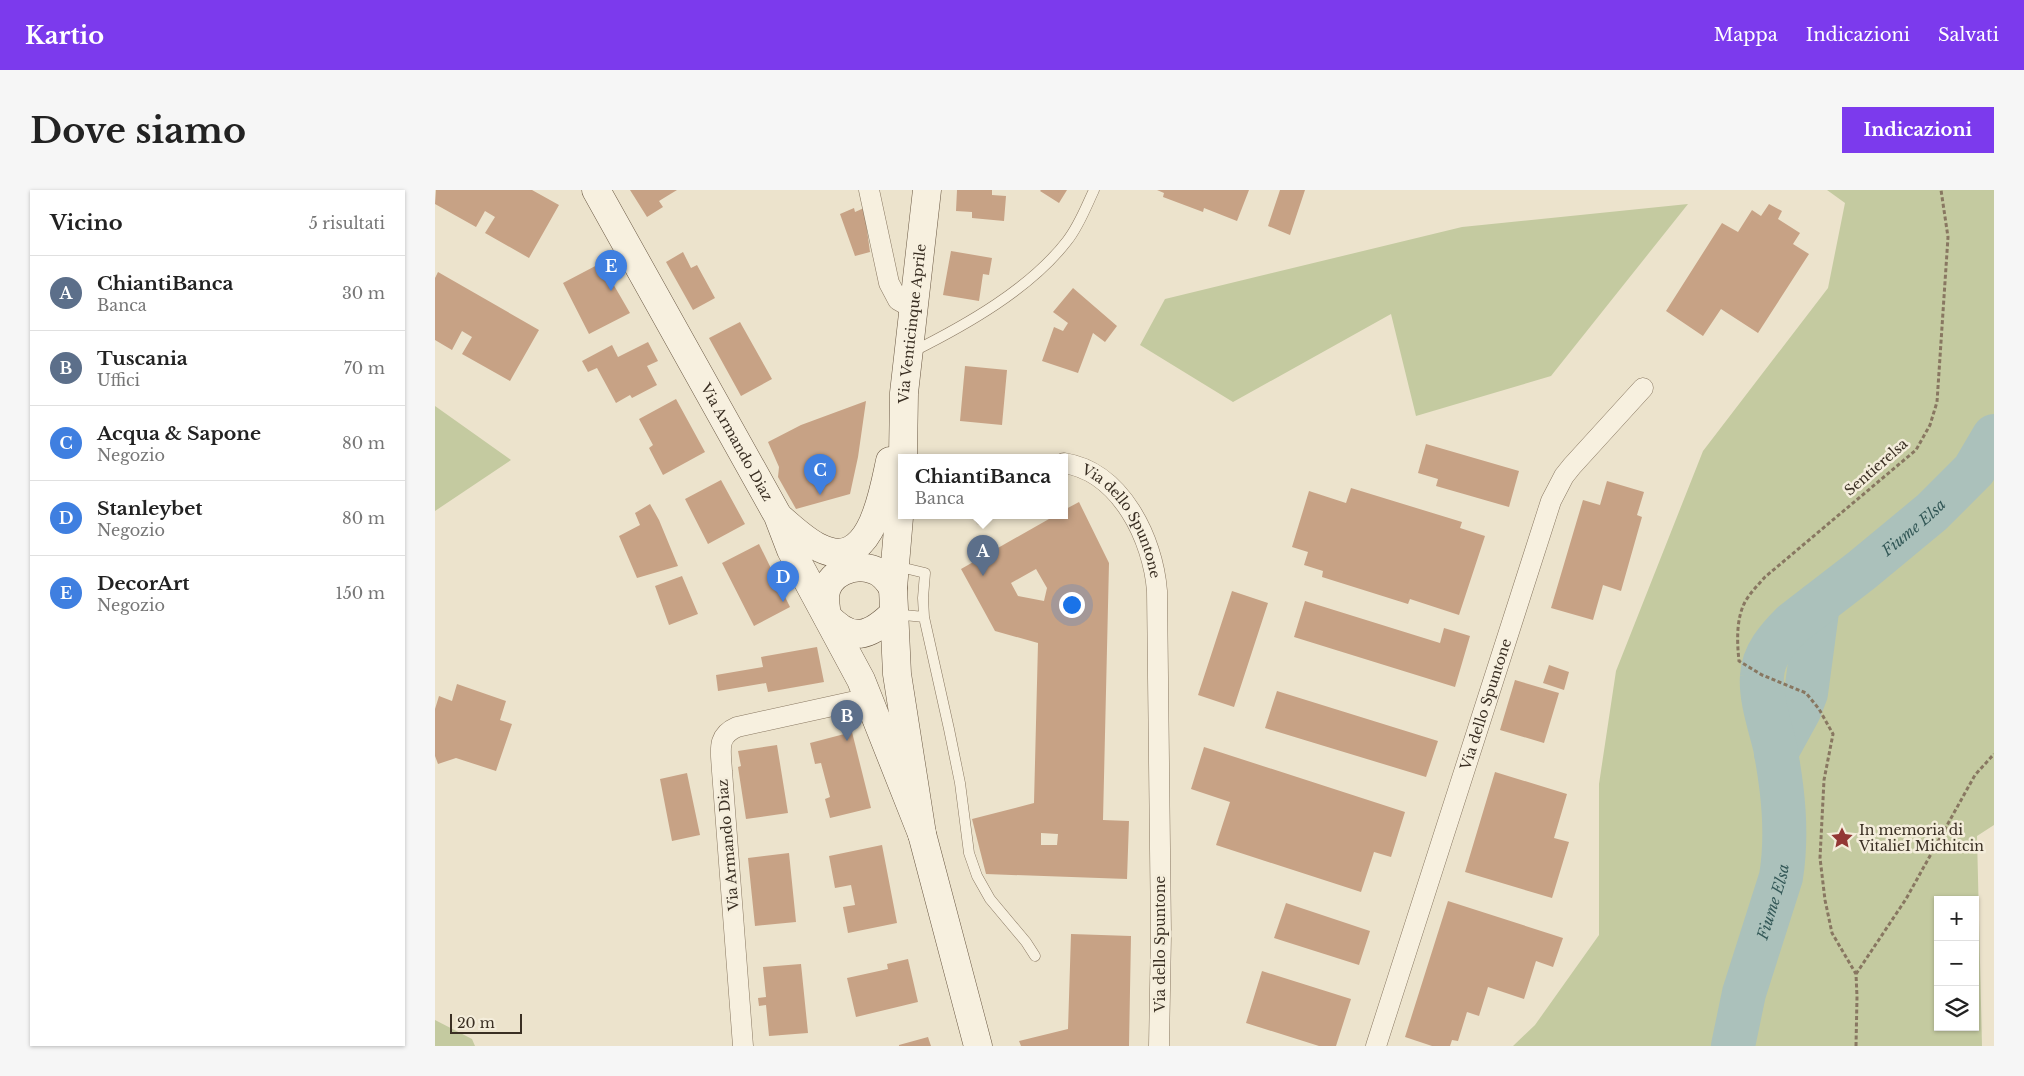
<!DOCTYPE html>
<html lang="it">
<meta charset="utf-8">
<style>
body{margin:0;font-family:"Libre Baskerville",serif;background:#f6f6f6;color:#222}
.controls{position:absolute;right:15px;bottom:15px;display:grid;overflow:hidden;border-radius:0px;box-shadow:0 1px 4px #0004}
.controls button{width:45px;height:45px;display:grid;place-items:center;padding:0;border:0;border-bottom:1px solid #e0e0e0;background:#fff;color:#222;font:25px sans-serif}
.scale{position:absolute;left:15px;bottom:12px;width:72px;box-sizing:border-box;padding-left:5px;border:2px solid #3a2f23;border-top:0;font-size:14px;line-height:18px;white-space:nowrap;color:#3a2f23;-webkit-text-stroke:4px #f4eddb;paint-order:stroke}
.you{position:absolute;left:636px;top:414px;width:18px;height:18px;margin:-12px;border:4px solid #fff;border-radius:50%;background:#1a73e8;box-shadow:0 0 0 8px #1a73e833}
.badge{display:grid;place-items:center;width:32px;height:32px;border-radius:50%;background:#7c3aed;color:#fff;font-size:16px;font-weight:700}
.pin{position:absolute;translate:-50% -41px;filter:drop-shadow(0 1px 2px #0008)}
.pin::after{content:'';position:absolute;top:26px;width:18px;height:15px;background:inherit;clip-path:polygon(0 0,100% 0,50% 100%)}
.popup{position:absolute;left:463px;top:264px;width:170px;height:65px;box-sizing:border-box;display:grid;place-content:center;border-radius:0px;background:#fff;filter:drop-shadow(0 1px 4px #0005);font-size:16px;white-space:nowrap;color:#767676}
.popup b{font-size:19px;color:#222}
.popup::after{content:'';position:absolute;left:50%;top:100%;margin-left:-10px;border:10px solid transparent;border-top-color:#fff}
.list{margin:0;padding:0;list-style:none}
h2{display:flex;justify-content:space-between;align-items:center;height:65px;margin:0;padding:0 20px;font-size:21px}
h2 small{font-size:16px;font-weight:400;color:#767676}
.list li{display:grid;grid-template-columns:32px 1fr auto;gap:15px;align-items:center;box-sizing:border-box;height:75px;padding:0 20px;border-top:1px solid #e0e0e0}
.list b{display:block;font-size:19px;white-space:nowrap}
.list p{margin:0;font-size:16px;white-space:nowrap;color:#767676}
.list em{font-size:16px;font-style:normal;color:#767676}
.icon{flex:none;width:28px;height:28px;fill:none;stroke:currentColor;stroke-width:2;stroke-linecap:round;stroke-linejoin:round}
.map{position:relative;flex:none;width:1559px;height:856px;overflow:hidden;border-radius:0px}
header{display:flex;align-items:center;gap:30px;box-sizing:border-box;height:70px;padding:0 25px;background:#7c3aed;color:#fff}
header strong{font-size:24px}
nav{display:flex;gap:28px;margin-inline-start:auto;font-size:18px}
.intro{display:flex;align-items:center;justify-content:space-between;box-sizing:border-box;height:120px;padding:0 30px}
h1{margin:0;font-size:35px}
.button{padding:12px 22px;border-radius:0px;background:#7c3aed;color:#fff;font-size:18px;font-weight:700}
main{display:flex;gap:30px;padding:0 30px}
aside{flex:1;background:#fff;border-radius:0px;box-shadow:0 1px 4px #0004}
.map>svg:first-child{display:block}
.green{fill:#c4caa0;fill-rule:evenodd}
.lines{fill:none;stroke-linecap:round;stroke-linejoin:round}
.river{stroke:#abc1bb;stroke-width:44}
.building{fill:#c7a285;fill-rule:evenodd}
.service-casing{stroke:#887761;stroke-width:11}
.minor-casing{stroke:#887761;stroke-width:21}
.secondary-casing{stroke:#6a5843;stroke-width:29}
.path{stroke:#887761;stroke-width:3;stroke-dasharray:4 2.5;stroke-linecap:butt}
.service{stroke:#f7f0df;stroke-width:10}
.minor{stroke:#f7f0df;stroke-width:20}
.secondary{stroke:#f7f0df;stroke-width:28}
.labels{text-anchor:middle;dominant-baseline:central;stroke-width:5;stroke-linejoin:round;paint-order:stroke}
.street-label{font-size:14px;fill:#3a2f23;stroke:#f4eddb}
.poi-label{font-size:14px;fill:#3a2f23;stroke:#f4eddb;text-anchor:start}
.water-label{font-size:15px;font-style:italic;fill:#335857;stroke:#f4eddb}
</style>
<header>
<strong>Kartio</strong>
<nav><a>Mappa</a><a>Indicazioni</a><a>Salvati</a></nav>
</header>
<div class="intro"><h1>Dove siamo</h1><a class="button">Indicazioni</a></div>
<main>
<aside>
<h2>Vicino<small>5 risultati</small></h2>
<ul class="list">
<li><span class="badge" style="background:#5c6f8a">A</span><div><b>ChiantiBanca</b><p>Banca</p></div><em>30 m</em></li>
<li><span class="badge" style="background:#5c6f8a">B</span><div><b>Tuscania</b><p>Uffici</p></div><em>70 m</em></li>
<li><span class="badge" style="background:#3f7fe0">C</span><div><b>Acqua &amp; Sapone</b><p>Negozio</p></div><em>80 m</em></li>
<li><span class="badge" style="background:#3f7fe0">D</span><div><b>Stanleybet</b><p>Negozio</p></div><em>80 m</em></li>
<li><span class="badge" style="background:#3f7fe0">E</span><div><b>DecorArt</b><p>Negozio</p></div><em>150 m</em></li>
</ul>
</aside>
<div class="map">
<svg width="1559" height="856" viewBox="0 0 1559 856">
<rect width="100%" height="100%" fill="#ece3cc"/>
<path class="green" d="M1392,0h167v635l-17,11 5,210h-469l22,-21 64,-90v-151l17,-113 87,-220 125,-163 17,-85zM1503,710h37v127h-37z
M1253,14l-137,172 -135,40 -25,-102 -158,88 -93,-57 25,-46 297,-72z
M0,216l76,54 -76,51z
M0,830l37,19 3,7h-40z"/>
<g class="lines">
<g class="river">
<path d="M1341,563l23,-42 7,-18 12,-89"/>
<path id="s1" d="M1298,856l11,-53 37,-116c7,-44 2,-87 -6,-130 -5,-21 -15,-50 -13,-71 1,-21 16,-38 30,-52l70,-54 70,-58 42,-42 20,-34"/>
</g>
</g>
<path class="building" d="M1,0h96l27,15 -30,53 -44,-25 10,-16 -10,-6 -9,16 -41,-23z
M195,0h47l-18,11 4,6 -16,10z
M522,0h35v5l14,1 -2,25 -32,-3v-6l-16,-1z
M606,0h26l-8,13 -19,-12z
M722,0h92l-12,31 -33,-13 -1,4 -40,-15 1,-4z
M845,0h25l-15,45 -22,-9z
M1334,14l13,7 -4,8 22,14 -7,11 16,10 -51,79 -37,-24 -18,27 -37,-25 56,-88 16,9 14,-22 9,6z
M419,18l1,4 9,-4 6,44 -15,4 -15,-42z
M516,61l41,7 -3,17 -6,-1 -4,27 -36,-6z
M248,62l8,16 6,-3 18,33 -22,12 -27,-48z
M166,73l29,50 -41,21 -26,-51z
M3,82l101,58 -29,51 -48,-27 10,-17 -10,-6 -10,19 -17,-10v-62z
M638,98l44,38 -12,16 -12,-9 -15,40 -36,-12 12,-34 9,4 5,-8 -15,-11z
M305,132l32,57 -31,17 -32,-58z
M213,152l10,19 -11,5 10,19 -25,13 -2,-3 -14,8 -19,-35 -9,4 -6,-11 30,-16 6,12z
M530,176l42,4 -5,55 -42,-4z
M241,209l29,53 -42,23 -14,-27 4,-3 -14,-26z
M431,211l-8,56 -8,37 -54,15 -18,-32 1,-10 -11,-25 33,-17z
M991,254l93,27 -10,36 -73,-21 2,-7 -20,-6z
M286,290l24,44 -37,20 -23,-45z
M1172,291l37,11 -7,23 5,2 -21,74 -18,-6 -10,35 -42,-12 32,-108 17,5z
M916,298l111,34 -2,6 25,8 -26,79 -49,-16 -2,5 -86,-27 1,-6 -19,-6 4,-13 -16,-5 17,-56 37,12z
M644,312l30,61 -6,257 26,1 -2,58 -141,-5 -14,-55 62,-16 4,-160 -43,-12 -34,-62 95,-54h8v-5zM601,379l11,19 -3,13 -26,-5 -7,-13zM606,643l17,1 -1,11h-16z
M215,314l9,16 19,46 -41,12 -18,-42 21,-11 -5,-12z
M324,354l31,63 -36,19 -32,-63z
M247,386l16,38 -29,11 -14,-39z
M797,401l36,12 -34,104 -36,-12z
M870,411l135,42 4,-15 26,8 -15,51 -161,-50z
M382,457l7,35 -56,10 -2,-9 -48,8 -2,-16 47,-8 -2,-10z
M1114,475l20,7 -5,18 -21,-7z
M1080,490l44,13 -15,50 -44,-13z
M22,494l49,17 -6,19 12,4 -16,47 -40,-13 -18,6 -3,-8v-47l4,-13 13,5z
M842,501l161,50 -12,36 -161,-49z
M417,542l19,76 -41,10 -5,-19 5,-2 -9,-34 -6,1 -5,-21z
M342,555l11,68 -42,6 -8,-52 3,-1 -3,-15z
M769,557l201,65 -14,45 -17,-5 -13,40 -145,-47 14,-43 -39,-13z
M1060,582l72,22 -13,44 15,4 -17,56 -87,-26z
M252,583l13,62 -28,6 -12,-62z
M447,655l15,78 -49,10 -5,-26 12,-2 -4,-20 -16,3 -6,-32z
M354,663l7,69 -41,4 -7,-68z
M1013,711l115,37 -10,29 -17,-6 -12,38 -36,-12 -9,29 -12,-4 -9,29 -6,-1 -2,6h-18l-27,-9z
M851,713l84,28 -11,34 -85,-27z
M636,744l60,2 -2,110h-108l-2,-5 49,-12z
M473,769l10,43 -62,15 -9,-39 41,-9 -1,-5z
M366,774l7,69 -39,3 -3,-31 -7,1 -1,-8 8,-1 -3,-30z
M827,781l89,28 -15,47h-17l-73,-23z
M493,847l3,9h-32v-1z"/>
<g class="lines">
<defs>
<path id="service" d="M477,162c54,-27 118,-63 155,-111 12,-15 19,-34 27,-51
M543,325l3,5 8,-5
M461,376l29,7 -2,25 1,19 25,112 11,54 9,70 8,23 13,23 36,43 9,14
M459,424l30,3"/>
<g id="minor">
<path d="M434,0l20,93 9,17 16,9"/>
<path id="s2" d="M629,273c57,9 89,76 93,128l4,343 -2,112"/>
<path d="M308,856l-21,-275c-1,-20 -6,-35 15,-44l132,-29"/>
<path id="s3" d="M941,856l175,-545 13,-25 8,-10 71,-78"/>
</g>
<g id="secondary">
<path id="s4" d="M161,0l182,326 13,34 70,130 61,154"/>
<path id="s5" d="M468,267l1,-64 23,-203"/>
<path d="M467,292l-9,106 4,86 25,160 56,212"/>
<path d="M345,328c13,11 25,23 40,30 51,25 63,-55 70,-87"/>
<path d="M458,398c-5,-8 -10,-15 -19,-18 -20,-8 -47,3 -49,26 0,7 1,13 2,20 25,27 42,21 66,-2"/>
</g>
</defs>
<use href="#service" class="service-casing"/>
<use href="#minor" class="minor-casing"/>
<use href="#secondary" class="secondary-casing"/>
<path class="path" d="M1421,784l50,-75 69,-124 19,-21
M1421,856l1,-49 -1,-23 -24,-41 -7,-33 -5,-42 4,-78 9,-46 -14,-25 -13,-16 -44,-18 -23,-14c-2,-19 -3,-42 6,-59 5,-9 13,-17 20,-25l151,-127 14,-25 7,-23 11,-165 -7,-47"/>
<use href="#service" class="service"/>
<use href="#minor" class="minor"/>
<use href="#secondary" class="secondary"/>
</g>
<defs>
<symbol id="sight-bare" viewBox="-9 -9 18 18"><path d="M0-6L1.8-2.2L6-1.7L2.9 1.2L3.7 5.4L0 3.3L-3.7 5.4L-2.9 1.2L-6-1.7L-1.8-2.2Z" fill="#933735" stroke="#f4eddb" stroke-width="2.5" paint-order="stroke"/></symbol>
</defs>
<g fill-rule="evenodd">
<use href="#sight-bare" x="1391" y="632" width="32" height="32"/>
</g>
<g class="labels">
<g class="street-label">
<text stroke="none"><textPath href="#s5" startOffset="134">Via Venticinque Aprile</textPath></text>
<text stroke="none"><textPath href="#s4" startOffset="289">Via Armando Diaz</textPath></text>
<text transform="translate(1441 277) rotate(-41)">Sentierelsa</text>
<text stroke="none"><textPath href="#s2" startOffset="88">Via dello Spuntone</textPath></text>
<text stroke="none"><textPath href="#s3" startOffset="359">Via dello Spuntone</textPath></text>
<text transform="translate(293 655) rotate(-95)">Via Armando Diaz</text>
<text transform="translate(725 754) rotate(-90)">Via dello Spuntone</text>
</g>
<g class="poi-label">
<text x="1424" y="640">In memoria di<tspan x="1424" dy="16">VitalieI Michitcin</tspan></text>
</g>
<g class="water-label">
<text stroke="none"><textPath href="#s1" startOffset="596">Fiume Elsa</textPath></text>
<text stroke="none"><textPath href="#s1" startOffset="150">Fiume Elsa</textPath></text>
</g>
</g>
</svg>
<div class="controls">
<button>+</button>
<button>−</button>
<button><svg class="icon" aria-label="layers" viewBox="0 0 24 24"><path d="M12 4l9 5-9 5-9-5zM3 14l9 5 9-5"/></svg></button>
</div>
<div class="scale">20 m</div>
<div class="you"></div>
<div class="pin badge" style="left:548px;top:386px;background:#5c6f8a">A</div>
<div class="popup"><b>ChiantiBanca</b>Banca</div>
<div class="pin badge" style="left:412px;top:551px;background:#5c6f8a">B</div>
<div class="pin badge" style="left:385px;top:305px;background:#3f7fe0">C</div>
<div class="pin badge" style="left:348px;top:412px;background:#3f7fe0">D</div>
<div class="pin badge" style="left:176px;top:101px;background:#3f7fe0">E</div>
</div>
</main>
